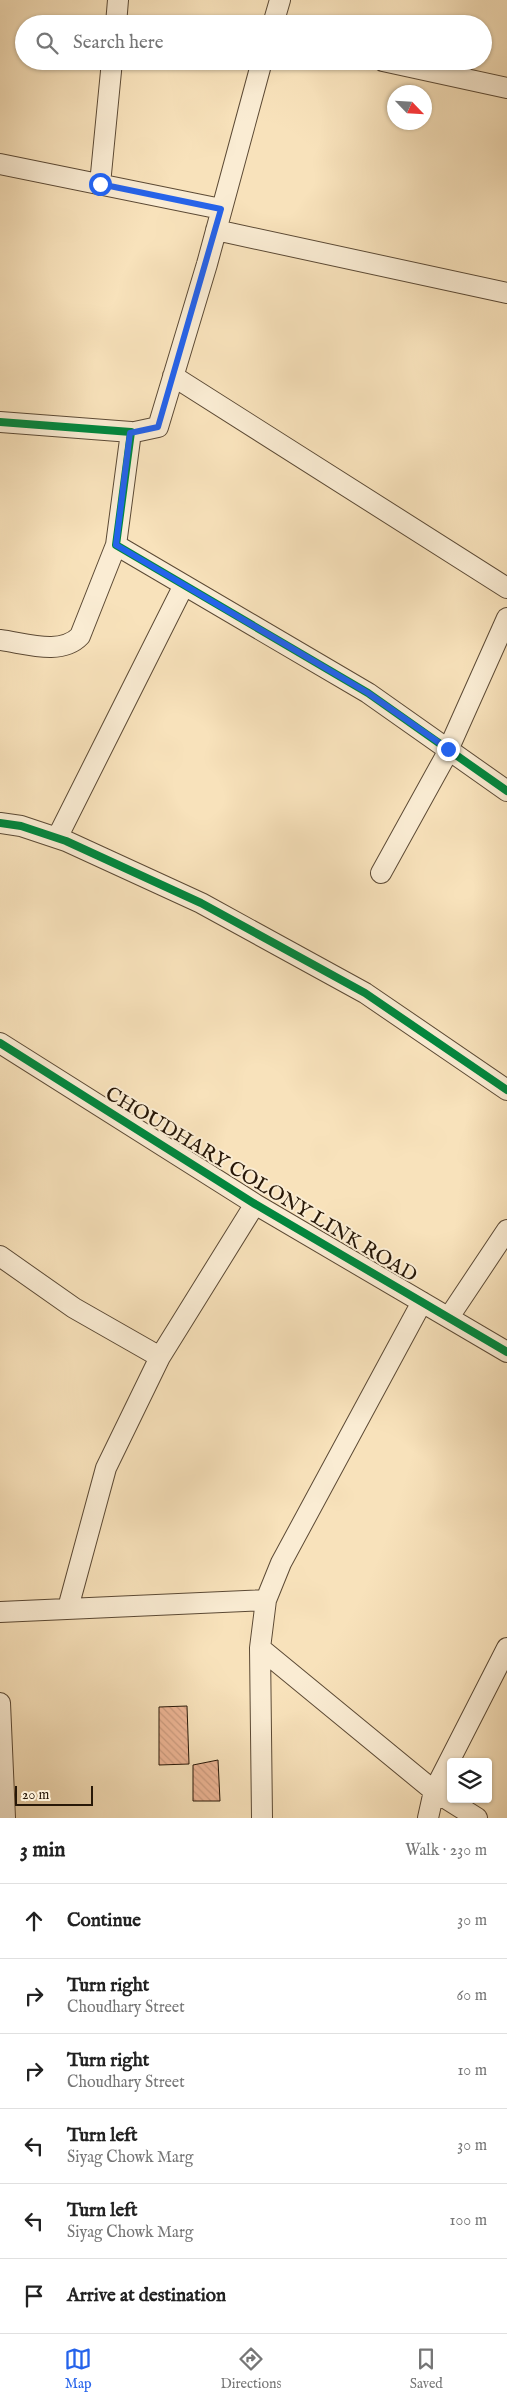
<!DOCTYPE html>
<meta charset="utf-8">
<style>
body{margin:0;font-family:"IM FELL English",serif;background:#f2f2f2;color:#222}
.controls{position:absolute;right:15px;bottom:15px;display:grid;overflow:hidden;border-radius:5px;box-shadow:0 1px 4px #0004}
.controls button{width:45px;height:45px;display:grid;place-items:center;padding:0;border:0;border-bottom:1px solid #e0e0e0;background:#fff;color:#222;font:25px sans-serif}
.compass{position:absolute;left:387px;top:85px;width:45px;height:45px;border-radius:50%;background:#fff;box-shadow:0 1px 4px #0004;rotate:115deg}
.scale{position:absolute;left:15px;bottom:12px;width:78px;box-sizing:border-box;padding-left:5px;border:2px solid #281808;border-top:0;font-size:14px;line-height:18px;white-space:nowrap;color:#281808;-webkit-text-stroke:4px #faecd3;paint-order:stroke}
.stop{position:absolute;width:15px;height:15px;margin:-11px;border:4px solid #2563eb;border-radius:50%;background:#fff}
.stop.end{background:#2563eb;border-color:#fff;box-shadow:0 1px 5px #0008}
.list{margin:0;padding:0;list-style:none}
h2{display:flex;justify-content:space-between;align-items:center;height:65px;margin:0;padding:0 20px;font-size:21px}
h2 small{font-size:16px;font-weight:400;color:#767676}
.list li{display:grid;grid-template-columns:32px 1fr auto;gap:15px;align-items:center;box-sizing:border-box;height:75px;padding:0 20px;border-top:1px solid #e0e0e0}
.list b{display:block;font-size:19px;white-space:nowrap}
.list p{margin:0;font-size:16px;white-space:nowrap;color:#767676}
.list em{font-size:16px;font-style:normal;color:#767676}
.icon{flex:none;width:28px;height:28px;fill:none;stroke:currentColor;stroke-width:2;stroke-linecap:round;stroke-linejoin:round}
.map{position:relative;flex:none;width:507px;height:1818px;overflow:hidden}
.search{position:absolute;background:#fff;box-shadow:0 1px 4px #0004;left:15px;right:15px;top:15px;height:55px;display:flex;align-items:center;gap:12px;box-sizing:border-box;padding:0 18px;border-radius:28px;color:#767676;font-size:19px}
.sheet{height:515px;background:#fff}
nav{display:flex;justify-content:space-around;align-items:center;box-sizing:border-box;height:70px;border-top:1px solid #e0e0e0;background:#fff;font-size:14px;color:#767676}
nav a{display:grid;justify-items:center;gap:2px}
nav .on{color:#2563eb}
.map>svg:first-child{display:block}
.building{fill:url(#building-back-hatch);stroke:#281808}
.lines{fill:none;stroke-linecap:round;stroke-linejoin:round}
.minor-casing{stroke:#5c4a35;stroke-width:22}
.minor{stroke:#faecd3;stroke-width:20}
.cycleway-casing{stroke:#faecd3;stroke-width:11}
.cycleway{stroke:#00873e;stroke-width:8}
.route{stroke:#2563eb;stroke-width:6}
.labels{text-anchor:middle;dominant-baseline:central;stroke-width:4;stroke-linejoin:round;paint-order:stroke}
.street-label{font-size:20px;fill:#281808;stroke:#faecd3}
</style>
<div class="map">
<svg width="507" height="1818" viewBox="0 0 507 1818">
<defs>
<pattern id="building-back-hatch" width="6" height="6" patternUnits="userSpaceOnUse" patternTransform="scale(1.25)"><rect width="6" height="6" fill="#eeb696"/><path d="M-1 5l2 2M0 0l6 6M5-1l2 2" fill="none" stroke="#cc9c80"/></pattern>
</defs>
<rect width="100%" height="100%" fill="#f8e2bb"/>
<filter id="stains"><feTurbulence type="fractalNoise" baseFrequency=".004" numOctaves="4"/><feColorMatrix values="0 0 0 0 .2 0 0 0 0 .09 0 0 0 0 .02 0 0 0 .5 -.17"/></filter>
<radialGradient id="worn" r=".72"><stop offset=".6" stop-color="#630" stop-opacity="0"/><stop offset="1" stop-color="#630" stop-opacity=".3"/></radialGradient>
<path class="building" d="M187,1706l2,58 -30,1v-58z
M218,1760l2,41h-27v-36z"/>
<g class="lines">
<defs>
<path id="minor" d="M116,24l2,-24
M273,24l7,-24
M383,61l124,27
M0,164l221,45
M100,184l12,-123
M216,230l291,63
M173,376l334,212
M0,422l131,10 -15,113 252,148 139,98
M130,433l28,-6 49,-163 55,-203
M0,640c25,3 61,16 80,-4l36,-91
M0,823l21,3 45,15 135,62 164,90 142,97
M57,838l127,-253
M381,873l63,-114 63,-141
M0,1043l255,161 252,148
M0,1256l74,52 86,49
M449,1317l58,-87
M68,1608l38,-140 54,-111 95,-153
M0,1612l266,-12
M260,1648l174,143 43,27
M0,1703l5,115
M262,1818l-2,-170 6,-48 15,-37 141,-261
M428,1818l6,-27 73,-143"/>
</defs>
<use href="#minor" class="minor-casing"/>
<use href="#minor" class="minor"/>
<defs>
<path id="cycleway" d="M0,422l131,10 -15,113 252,148 139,98
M0,823l21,3 45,15 135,62 164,90 142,97
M0,1043l255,161 252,148"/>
</defs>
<use href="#cycleway" class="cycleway-casing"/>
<use href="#cycleway" class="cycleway"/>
</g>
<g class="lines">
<path class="route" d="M100,184l121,25 -63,218 -28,6 -14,112 252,148 80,56"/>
</g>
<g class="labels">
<g class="street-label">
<text transform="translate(261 1185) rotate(31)">CHOUDHARY COLONY LINK ROAD</text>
</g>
</g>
<rect width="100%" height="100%" filter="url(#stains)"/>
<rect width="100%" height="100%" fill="url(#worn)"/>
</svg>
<div class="controls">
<button><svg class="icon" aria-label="layers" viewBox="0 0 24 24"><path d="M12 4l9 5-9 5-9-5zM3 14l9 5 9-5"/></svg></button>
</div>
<svg class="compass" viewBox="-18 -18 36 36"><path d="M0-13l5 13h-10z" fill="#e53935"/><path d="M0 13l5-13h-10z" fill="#767676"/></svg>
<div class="scale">20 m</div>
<div class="stop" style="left:100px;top:184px"></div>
<div class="stop end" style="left:448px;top:749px"></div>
<div class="search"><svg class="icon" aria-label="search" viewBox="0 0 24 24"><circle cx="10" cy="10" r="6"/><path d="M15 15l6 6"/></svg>Search here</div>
</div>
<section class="sheet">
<h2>3 min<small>Walk · 230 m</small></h2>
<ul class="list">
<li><svg class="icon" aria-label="ahead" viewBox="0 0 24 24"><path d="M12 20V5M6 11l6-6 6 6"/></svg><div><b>Continue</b></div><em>30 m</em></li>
<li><svg class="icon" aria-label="right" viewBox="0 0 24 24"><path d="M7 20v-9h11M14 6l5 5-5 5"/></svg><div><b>Turn right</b><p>Choudhary Street</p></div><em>60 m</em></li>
<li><svg class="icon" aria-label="right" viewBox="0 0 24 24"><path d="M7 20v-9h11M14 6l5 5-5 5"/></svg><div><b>Turn right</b><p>Choudhary Street</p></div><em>10 m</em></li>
<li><svg class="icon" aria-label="left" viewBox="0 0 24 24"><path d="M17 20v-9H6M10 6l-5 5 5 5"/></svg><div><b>Turn left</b><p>Siyag Chowk Marg</p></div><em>30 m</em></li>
<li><svg class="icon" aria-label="left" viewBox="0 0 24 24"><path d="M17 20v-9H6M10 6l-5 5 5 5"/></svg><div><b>Turn left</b><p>Siyag Chowk Marg</p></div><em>100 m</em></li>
<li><svg class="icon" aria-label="arrive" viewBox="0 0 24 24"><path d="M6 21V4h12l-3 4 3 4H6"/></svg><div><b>Arrive at destination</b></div></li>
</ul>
</section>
<nav>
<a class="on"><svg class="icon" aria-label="map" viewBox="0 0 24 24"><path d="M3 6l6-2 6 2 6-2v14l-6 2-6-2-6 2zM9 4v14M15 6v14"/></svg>Map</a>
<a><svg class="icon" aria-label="directions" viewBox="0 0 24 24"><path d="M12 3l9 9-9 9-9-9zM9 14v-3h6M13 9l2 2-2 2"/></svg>Directions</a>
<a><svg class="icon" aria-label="saved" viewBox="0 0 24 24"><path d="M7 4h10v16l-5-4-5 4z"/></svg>Saved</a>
</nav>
